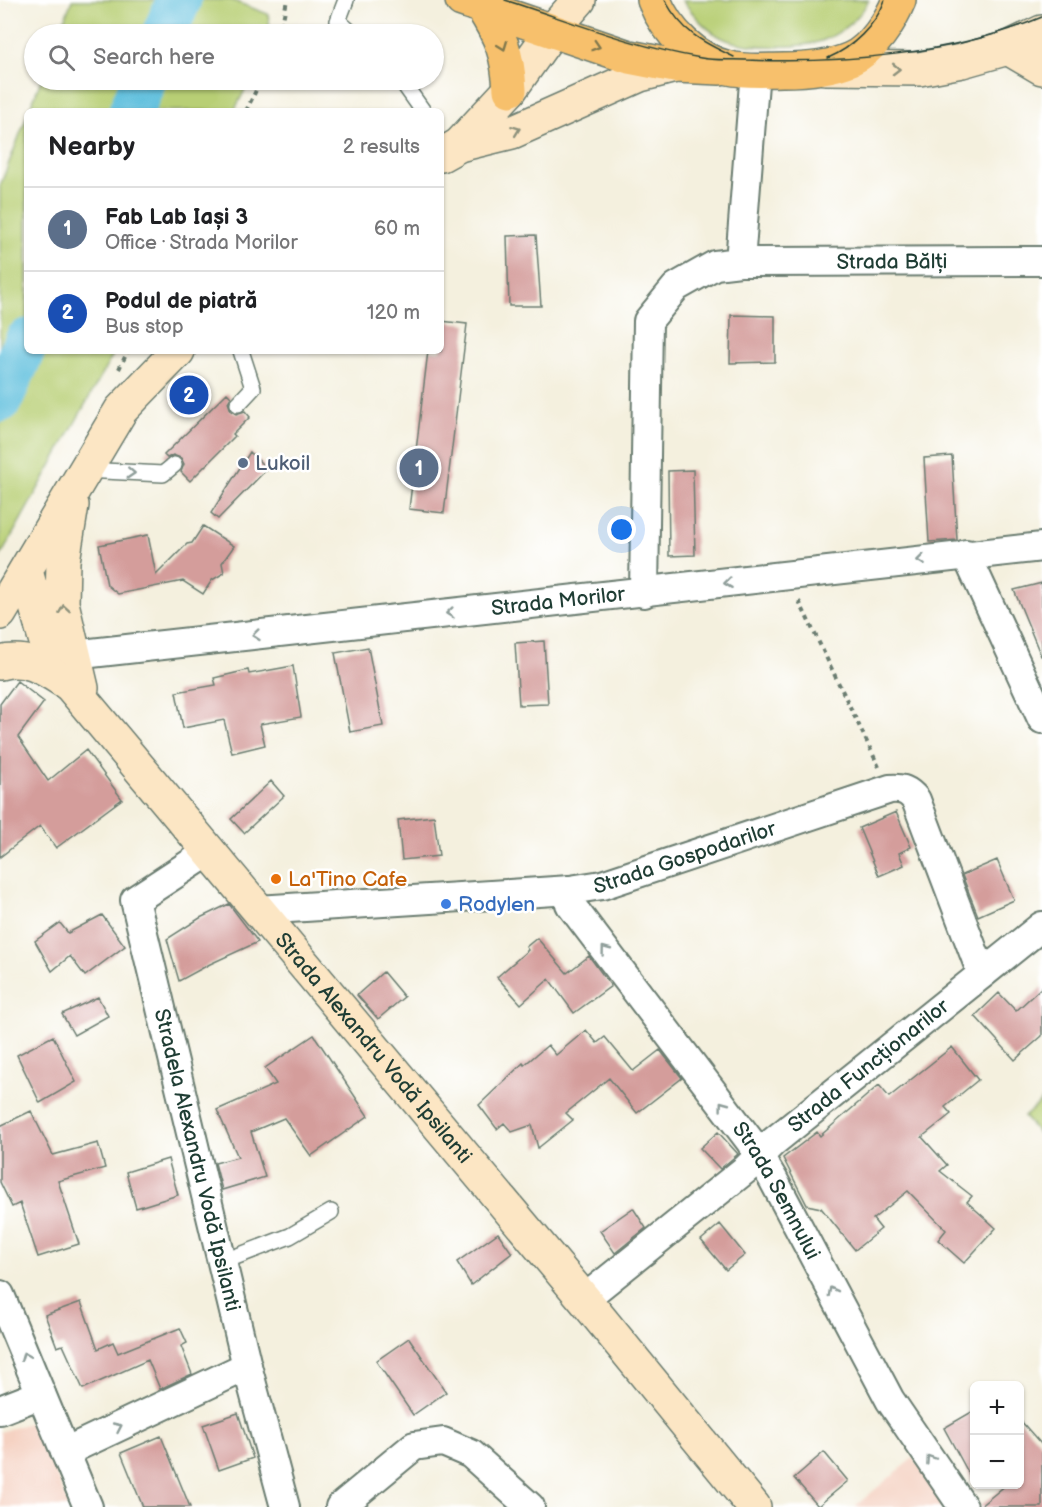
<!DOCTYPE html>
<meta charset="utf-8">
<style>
body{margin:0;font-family:"Balsamiq Sans",sans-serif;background:#f6f6f6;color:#202124}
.controls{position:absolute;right:18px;bottom:18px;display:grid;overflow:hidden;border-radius:9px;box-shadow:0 2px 4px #0004}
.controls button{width:54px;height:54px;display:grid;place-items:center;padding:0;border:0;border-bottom:2px solid #e0e0e0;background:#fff;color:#202124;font:30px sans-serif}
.you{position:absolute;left:622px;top:530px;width:21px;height:21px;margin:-15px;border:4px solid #fff;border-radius:50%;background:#1a73e8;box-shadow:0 0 0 9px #1a73e833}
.badge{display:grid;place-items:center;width:39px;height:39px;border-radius:50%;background:#1a73e8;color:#fff;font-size:20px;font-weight:700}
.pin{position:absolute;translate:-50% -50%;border:3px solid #fff;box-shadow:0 2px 6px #0006}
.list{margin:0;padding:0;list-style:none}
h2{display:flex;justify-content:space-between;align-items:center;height:78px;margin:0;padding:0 24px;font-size:26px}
h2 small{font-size:20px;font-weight:400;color:#757577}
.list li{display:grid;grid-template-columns:39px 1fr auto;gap:18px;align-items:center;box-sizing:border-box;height:84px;padding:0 24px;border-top:2px solid #e0e0e0}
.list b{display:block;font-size:22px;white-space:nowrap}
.list p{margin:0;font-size:20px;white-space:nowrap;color:#757577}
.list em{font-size:20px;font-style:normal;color:#757577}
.icon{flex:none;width:33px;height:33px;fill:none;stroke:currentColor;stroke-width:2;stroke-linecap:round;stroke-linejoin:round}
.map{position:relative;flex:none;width:1042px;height:1507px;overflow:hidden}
.search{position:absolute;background:#fff;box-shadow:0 2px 4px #0004;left:24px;top:24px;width:420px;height:66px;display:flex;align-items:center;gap:15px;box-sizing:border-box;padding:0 21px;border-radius:33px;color:#757577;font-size:22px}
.panel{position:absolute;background:#fff;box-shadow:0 2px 4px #0004;left:24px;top:108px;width:420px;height:246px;border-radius:9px}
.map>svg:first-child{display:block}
.built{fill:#f5d2c2}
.green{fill:#b8cf74;stroke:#6c8654;stroke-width:1.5}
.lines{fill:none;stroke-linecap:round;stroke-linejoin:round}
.river{stroke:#5ebfdd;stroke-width:45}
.building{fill:#d49d9b}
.lane-casing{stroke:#6a7c70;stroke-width:18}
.street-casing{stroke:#6a7c70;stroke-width:32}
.secondary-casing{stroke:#6a7c70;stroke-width:36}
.primary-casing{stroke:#6a7c70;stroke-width:36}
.path{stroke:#6a7c70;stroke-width:4;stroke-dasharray:4.5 4.5;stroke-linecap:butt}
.lane{stroke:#fff;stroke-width:15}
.street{stroke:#fff;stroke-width:28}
.secondary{stroke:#fce6c4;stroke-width:33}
.primary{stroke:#f7c06c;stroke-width:33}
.tram{stroke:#1f3d34;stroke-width:1.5}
.oneway{stroke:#80784d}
.oneway2{stroke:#8e927c}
.oneway3{stroke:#8f9e9a}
.service-dot{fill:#5c6f8a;stroke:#fff;stroke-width:2}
.food-dot{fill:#e8710a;stroke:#fff;stroke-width:2}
.shop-dot{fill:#3f7fe0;stroke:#fff;stroke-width:2}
.labels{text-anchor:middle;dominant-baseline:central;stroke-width:5;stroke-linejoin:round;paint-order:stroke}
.street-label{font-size:21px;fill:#1f3d34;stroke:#fff}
.service-label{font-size:21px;fill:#4e5e75;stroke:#fff;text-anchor:start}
.food-label{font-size:21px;fill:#c56008;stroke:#fff;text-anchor:start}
.shop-label{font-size:21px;fill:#366cbe;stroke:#fff;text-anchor:start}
</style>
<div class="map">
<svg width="1042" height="1507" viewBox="0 0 1042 1507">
<rect width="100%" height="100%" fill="#fff"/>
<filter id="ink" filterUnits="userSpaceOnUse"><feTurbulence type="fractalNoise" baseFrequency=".0167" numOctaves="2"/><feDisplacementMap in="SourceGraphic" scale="12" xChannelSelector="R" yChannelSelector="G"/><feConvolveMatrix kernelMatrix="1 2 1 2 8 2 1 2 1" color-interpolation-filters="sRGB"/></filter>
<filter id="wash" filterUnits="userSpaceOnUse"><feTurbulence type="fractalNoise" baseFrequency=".008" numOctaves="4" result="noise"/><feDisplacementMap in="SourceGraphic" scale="24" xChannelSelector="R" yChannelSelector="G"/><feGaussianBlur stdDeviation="1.35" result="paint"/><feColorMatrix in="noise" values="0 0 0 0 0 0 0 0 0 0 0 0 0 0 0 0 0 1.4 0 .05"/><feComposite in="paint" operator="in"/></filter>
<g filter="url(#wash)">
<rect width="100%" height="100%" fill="#f4f0de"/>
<path class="built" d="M29,1423l7,3 33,81h-69v-75z
M913,1458l35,49h-94z"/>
<path class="green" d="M72,0h159l37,14 3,20h-212z
M682,0h187c-8,17 -28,33 -45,40 -22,9 -75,8 -97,0 -19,-7 -33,-25 -45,-40z
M41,80h209l-16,31h-205z
M27,116v235h88l-115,206v-371z
M1042,1101v36l-18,-20z"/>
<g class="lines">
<path class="river" d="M164,34l15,-34
M131,111l13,-31
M0,400l27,-59"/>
</g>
<g id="blocks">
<path class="building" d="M536,235l5,71h-32l-2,-70z
M731,315l44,1v46l-45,1z
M441,321l26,3 -23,189 -35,-4 19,-158h13z
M227,393l4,4 -3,5 3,9 5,3 9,-3 5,6 -17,17 2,2 -45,45 -9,-9 3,-8 -3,-6 -8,-3 -6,3 -3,-3z
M250,452l17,17 -49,50 -7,-6z
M952,456l5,84 -28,2 -5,-84z
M693,470l2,85 -26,1 -1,-85z
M203,526l31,20 -12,17 2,10 -12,7 -9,14 -20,-13 -65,13 -11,-9 -8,-40 49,-10 8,40 31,-31 5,-1z
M1042,583v73h-1l-27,-66z
M544,641l4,63 -29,1 -4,-62z
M368,647l15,79 -33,6 -15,-79z
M293,666l8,51 -41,7 5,21 -33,8 -8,-33 -41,8 -7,-36 40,-7 -2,-7 34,-8 1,4z
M17,681l27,21 -26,35 30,44 38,-31 36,49 -66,49 -16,-22 -40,31v-153z
M271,781l13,15 -40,37 -13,-14z
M896,812l15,35 -12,6 5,12 -25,11 -20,-48z
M434,816l5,40 -37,4 -4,-40z
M997,860l17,40 -36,16 -16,-41z
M229,904l29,38 -48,22 -31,17 -12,-42 33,-21z
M102,915l23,31 -40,30 -15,-20 -18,15 -17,-30 25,-18 8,10z
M537,938l30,35 22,-17 22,30 -37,27 -25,-34 -28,25 -24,-27 31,-27 -2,-3z
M383,972l21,25 -26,22 -21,-24z
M1042,987v49l-27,24 -40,-44 24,-23 17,18z
M98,997l10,19 -34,19 -12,-21z
M586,1030l11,13 8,-6 28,34 27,-21 22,28 -45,35 -28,-35 -43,35 7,7 -35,28 -6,-23 -20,7 -8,-9 -7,6 -18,-24 44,-42 1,2 24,-20 8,10z
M314,1035l54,81 -57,40 -27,-38 -33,14 14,45 -43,13 -7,-27 23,-6 -21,-47 59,-26 -11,-16z
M53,1036l23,46 -36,21 -23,-48z
M952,1047l26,33 -33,27 6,7 -29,23 25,28 -7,6 32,25 -5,6 29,26 -32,35 -26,-23 8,-10 -38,-39 -35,28 8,10 -26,21 -34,-42 -14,-3 -24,-47 34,-26 3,4 59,-51 10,12z
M31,1111l22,44 45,-12 7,25 -47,13 21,63 -41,13 -18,-54 -8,4 -12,-25v-56z
M718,1132l20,22 -18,15 -20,-21z
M168,1159l10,36 -42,13 -10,-36z
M633,1208l13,20 -31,25 -15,-22z
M720,1224l25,31 -19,15 -25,-30z
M498,1233l14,20 -41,32 -14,-23z
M81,1302l17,47 15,-7 5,11 62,-25 7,15 -6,3 11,28 -32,15 -12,-29 -65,29 -20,-44 -6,2 -12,-32z
M409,1338l37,54 -33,23 -37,-54z
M975,1410v75l-31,-57z
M238,1413l15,45 -34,12 -16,-45z
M1020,1420l22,25v62h-63l27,-22h14z
M161,1436l29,71h-47l-22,-54z
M824,1452l24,29 -30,25 -24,-28z"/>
</g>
</g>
<g filter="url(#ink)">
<use href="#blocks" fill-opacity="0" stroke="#6a7c70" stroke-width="1.5"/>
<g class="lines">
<defs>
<path id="lane" d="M346,0l-8,21 15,13
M401,80l22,31
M238,404l15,-16 -12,-37
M84,470l79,4 11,-9
M222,1262l68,-26 41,-24"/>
<g id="street">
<path id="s1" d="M740,262l302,-1"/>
<path d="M966,554l76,165"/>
<path d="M644,593l4,-272 28,-34 39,-22 25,-3 15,-192"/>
<path id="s2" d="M73,655l969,-108"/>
<path id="s3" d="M210,851l-75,49 112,466 38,141"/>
<path id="s4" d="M570,890v14l180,237 23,38 117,221 73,107"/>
<path id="s5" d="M258,910l312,-20 32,-5 288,-96c12,-1 18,1 26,11l66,174"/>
<path d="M0,1295l88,212"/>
<path id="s6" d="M584,1299l162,-130 27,-27 269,-216"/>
<path d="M0,1410l41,-16"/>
<path d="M65,1452l182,-86"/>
<path d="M340,1507l74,-61 29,-4 28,12 59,53"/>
</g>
<g id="secondary">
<path d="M1008,48l34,20"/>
<path d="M825,68l94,1 43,-8 46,-13 34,-16"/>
<path d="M459,145l51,-55 42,-59 27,-31"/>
<path d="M441,155l18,-10 53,-13 128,-57 35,-9"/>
<path d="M72,505l-9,56 -1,42 20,85"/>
<path id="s7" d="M26,571l25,89 18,24 515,615 170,208"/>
<path d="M0,613l121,-203 57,-59"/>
<path d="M0,663c28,-7 45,6 67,20"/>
</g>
<path id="primary" d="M462,0l167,57 46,9 45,2
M654,0c12,31 42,61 75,68 17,4 37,2 54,2 22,0 47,-2 68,-11 22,-10 39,-37 48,-59
M482,7c19,30 26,47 28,83"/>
</defs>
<use href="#lane" class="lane-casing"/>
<use href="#street" class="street-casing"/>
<use href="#secondary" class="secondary-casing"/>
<use href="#primary" class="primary-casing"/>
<path class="path" d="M280,34l7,-34
M246,111l15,-31
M119,369l9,-18
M799,601l80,166"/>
<use href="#lane" class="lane"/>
<use href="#street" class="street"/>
<use href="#secondary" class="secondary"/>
<use href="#primary" class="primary"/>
<path class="tram" d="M505,0c65,21 129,47 196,58 15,3 31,1 46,2 93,4 209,-6 295,-43
M665,0c17,32 37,42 69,57
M828,58c24,-10 48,-33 57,-58"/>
</g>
<defs><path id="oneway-chevron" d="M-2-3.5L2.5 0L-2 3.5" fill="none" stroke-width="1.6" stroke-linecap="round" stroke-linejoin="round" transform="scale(1.5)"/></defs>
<g class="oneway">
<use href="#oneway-chevron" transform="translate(503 46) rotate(69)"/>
<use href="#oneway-chevron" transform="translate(596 46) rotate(18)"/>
</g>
<g class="oneway2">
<use href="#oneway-chevron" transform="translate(896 69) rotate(1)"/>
<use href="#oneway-chevron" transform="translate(516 130) rotate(-21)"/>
<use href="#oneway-chevron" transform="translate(64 609) rotate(-99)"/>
</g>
<g class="oneway3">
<use href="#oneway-chevron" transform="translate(131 473) rotate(3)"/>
<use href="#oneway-chevron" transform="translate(921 560) rotate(173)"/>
<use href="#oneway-chevron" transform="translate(728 583) rotate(173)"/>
<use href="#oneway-chevron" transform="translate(450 613) rotate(174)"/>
<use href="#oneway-chevron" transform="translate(256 635) rotate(174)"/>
<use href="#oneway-chevron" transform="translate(605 950) rotate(-127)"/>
<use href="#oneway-chevron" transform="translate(723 1105) rotate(-127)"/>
<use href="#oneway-chevron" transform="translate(832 1291) rotate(-118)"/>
<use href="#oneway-chevron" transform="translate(25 1356) rotate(-112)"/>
<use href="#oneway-chevron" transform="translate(118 1427) rotate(-25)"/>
<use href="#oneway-chevron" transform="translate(930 1459) rotate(-124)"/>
</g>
</g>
<circle class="service-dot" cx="243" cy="463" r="6"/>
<circle class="food-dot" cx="276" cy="879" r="6"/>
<circle class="shop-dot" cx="446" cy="904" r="6"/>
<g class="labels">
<g class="street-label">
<text stroke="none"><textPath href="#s1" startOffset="152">Strada Bălți</textPath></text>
<text stroke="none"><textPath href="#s2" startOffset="488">Strada Morilor</textPath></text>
<text stroke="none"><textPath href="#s5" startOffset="432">Strada Gospodarilor</textPath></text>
<text stroke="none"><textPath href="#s7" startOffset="597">Strada Alexandru Vodă Ipsilanti</textPath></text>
<text stroke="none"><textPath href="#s6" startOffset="368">Strada Funcționarilor</textPath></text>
<text stroke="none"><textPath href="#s3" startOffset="357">Stradela Alexandru Vodă Ipsilanti</textPath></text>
<text stroke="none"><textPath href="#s4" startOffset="368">Strada Semnului</textPath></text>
</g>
<g class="service-label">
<text x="255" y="463">Lukoil</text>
</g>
<g class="food-label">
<text x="288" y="879">La'Tino Cafe</text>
</g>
<g class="shop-label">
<text x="458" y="904">Rodylen</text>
</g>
</g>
</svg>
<div class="controls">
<button>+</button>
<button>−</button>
</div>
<div class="you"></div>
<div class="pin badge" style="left:419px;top:468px;background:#5c6f8a">1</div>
<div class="pin badge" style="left:189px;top:395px;background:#1a4fb4">2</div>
<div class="search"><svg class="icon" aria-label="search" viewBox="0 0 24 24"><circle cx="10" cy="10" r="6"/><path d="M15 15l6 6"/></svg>Search here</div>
<section class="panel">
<h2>Nearby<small>2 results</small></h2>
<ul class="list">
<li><span class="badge" style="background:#5c6f8a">1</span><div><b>Fab Lab Iași 3</b><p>Office · Strada Morilor</p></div><em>60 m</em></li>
<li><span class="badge" style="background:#1a4fb4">2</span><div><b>Podul de piatră</b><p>Bus stop</p></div><em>120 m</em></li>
</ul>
</section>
</div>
